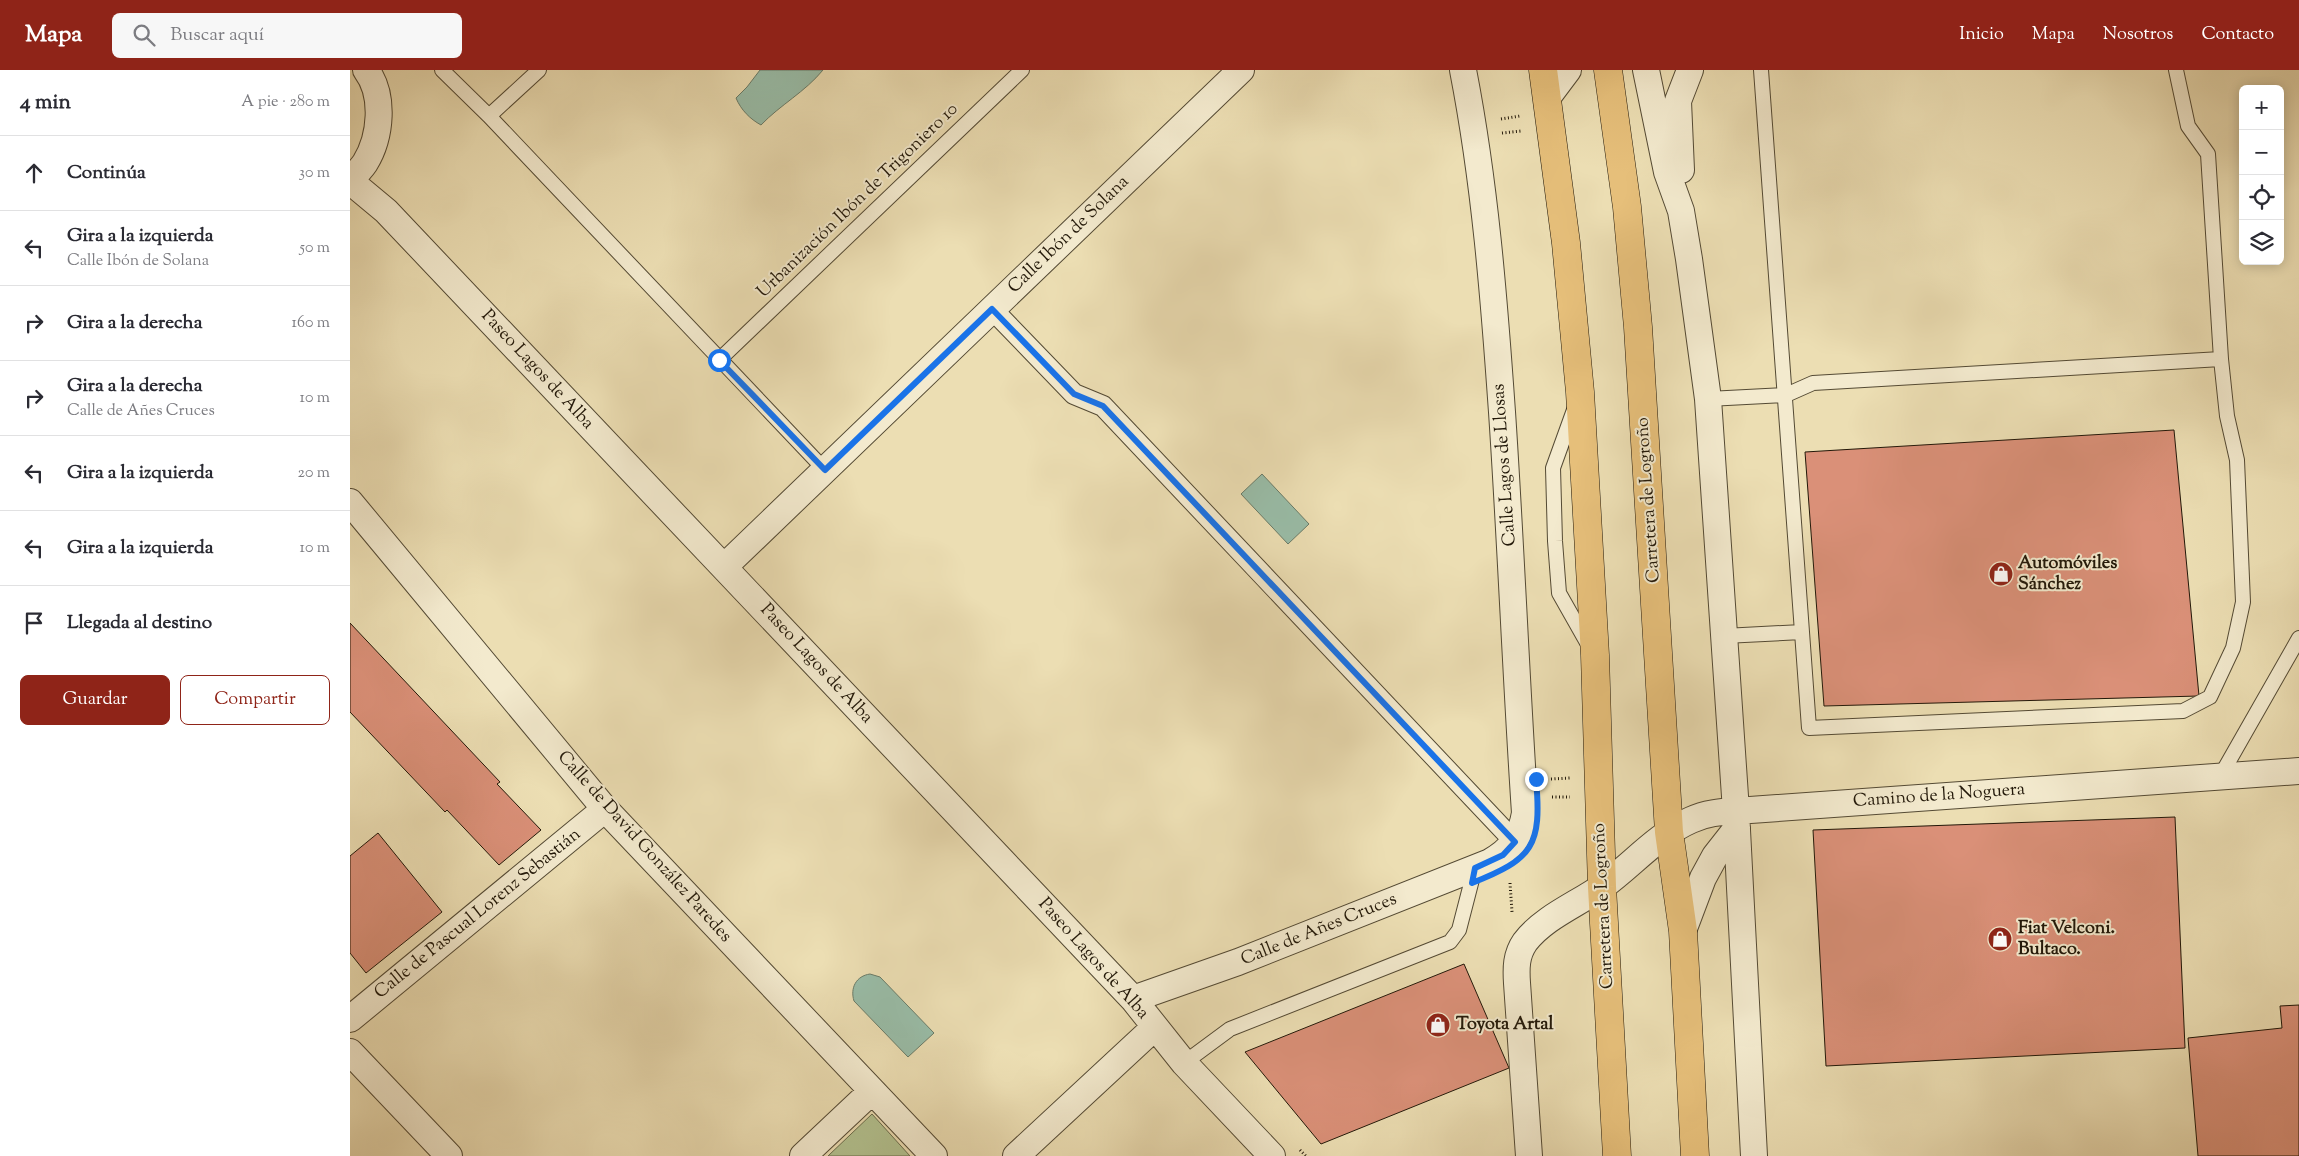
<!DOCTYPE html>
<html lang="es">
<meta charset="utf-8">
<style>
body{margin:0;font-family:"Sorts Mill Goudy",serif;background:#f7f7f7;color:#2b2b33}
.controls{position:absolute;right:15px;top:15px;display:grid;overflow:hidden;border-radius:8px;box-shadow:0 2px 12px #0003}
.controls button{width:45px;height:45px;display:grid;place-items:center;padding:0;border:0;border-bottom:1px solid #e1e1e2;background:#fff;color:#2b2b33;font:25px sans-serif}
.stop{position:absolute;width:15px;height:15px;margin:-11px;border:4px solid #1a73e8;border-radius:50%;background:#fff}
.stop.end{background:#1a73e8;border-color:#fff;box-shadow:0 1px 5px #0008}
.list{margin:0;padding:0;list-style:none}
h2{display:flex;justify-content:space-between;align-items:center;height:65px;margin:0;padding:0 20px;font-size:21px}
h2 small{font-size:16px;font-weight:400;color:#7c7c81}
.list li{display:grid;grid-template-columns:32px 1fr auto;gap:15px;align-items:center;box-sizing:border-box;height:75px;padding:0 20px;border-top:1px solid #e1e1e2}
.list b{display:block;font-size:19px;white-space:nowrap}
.list p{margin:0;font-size:16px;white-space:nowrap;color:#7c7c81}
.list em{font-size:16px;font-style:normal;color:#7c7c81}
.actions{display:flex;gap:10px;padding:15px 20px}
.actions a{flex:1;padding:11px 0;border:1px solid #8f2418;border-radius:8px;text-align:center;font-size:18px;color:#8f2418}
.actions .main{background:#8f2418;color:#fff}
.icon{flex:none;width:28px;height:28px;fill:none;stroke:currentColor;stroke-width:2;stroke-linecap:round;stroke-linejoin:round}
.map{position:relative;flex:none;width:1949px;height:1086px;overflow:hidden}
header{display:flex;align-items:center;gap:30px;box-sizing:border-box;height:70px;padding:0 25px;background:#8f2418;color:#fff}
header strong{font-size:24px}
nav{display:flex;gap:28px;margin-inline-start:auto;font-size:18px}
.search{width:350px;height:45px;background:#f7f7f7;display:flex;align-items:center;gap:12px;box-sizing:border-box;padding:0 18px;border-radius:8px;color:#7c7c81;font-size:19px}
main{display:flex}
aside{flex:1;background:#fff}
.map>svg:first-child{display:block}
.green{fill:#b3c290;stroke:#6a6d4c}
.water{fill:#99bda8;stroke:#697b68}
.building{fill:#da9078;stroke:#221809}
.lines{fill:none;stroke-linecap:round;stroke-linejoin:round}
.service-casing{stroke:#544a34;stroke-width:16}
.pedestrian-casing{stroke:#544a34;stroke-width:22}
.minor-casing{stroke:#544a34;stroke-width:28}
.trunk-casing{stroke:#221809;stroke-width:29}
.path{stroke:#221809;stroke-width:3;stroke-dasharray:1 2.5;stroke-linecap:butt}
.service{stroke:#f3eace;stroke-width:14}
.pedestrian{stroke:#f3eace;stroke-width:20}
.minor{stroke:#f3eace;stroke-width:26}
.trunk{stroke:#e6bf7a;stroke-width:28}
.route{stroke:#1a73e8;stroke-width:6}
.labels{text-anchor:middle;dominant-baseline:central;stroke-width:4;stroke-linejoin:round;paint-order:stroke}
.street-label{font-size:18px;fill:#221809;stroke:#f3eace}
.poi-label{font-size:18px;font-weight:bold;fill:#221809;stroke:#f3eace;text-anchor:start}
</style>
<header>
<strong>Mapa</strong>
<div class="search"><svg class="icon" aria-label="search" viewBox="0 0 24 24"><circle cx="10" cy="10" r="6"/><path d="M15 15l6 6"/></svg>Buscar aquí</div>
<nav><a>Inicio</a><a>Mapa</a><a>Nosotros</a><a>Contacto</a></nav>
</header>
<main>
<aside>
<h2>4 min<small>A pie · 280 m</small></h2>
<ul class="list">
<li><svg class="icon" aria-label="ahead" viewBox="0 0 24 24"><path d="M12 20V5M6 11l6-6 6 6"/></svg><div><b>Continúa</b></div><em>30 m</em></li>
<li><svg class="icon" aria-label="left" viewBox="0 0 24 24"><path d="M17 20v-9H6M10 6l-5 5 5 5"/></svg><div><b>Gira a la izquierda</b><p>Calle Ibón de Solana</p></div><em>50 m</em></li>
<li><svg class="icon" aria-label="right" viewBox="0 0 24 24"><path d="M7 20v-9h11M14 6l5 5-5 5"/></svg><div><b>Gira a la derecha</b></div><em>160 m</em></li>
<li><svg class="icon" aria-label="right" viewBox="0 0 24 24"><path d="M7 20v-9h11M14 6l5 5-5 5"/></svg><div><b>Gira a la derecha</b><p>Calle de Añes Cruces</p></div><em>10 m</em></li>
<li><svg class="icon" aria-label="left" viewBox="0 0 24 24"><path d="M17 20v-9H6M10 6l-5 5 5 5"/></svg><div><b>Gira a la izquierda</b></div><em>20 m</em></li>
<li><svg class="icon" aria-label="left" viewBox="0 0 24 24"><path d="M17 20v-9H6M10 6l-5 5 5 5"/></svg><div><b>Gira a la izquierda</b></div><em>10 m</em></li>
<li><svg class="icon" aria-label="arrive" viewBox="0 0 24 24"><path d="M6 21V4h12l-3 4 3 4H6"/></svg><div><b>Llegada al destino</b></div></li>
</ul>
<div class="actions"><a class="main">Guardar</a><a>Compartir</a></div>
</aside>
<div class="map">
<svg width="1949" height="1086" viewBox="0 0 1949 1086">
<rect width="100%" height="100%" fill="#ecdeb3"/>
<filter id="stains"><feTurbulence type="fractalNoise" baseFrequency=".004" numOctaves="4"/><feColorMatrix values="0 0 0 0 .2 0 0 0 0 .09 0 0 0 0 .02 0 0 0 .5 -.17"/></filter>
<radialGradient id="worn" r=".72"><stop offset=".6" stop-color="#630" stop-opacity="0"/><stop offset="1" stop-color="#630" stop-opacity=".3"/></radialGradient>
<path class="green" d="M522,1044l38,42h-82z"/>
<path class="water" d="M410,0h63c-18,22 -43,35 -62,55 -11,-6 -20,-15 -25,-27l11,-11z
M912,404l47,50 -21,20 -47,-50z
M520,904l10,3 54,56 -26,24 -54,-56c-4,-13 2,-25 16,-27z"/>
<path class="building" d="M1824,360l25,266 -375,10 -19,-254z
M0,553l150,159 -3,2 44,46 -42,35 -52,-55 -2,2 -95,-100z
M1825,747l10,231 -359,18 -13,-236z
M28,763l64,79 -76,61 -16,-20v-97z
M1114,894l45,104 -188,76 -76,-92z
M1949,935v151h-101l-10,-118 94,-10 -2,-22z"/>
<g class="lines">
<defs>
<path id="service" d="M92,0l47,46 336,354
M1411,0l48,658 374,-17 27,-14 23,-49 10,-46 -6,-142 -10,-44 -6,-57 -13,-205 -20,-28 -12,-56
M139,46l50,-46
M369,290l303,-290
M1358,329l78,-4 27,-12 408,-24
M1225,337l-22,61 2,73 4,52 30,53
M1374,566l78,-4
M1871,705l78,-137
M834,993l46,-34 220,-87 9,-12 16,-62"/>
<path id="pedestrian" d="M642,239l82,85 29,12 412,436"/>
<path id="minor" d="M1296,0l21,102 14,39 8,48 19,140 28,412 18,345
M1197,28l21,-28
M1331,100l-3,-69 12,-31
M0,110c5,-5 11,-11 15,-17 16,-26 20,-68 1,-93
M0,111l36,30 747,788 51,64 88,93
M0,432l255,307 329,347
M374,497l517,-497
M1333,861l20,-53 12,-22 22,-28
M783,929l105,-37 252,-100c21,-12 31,-25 35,-49 -9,-134 -14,-267 -23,-401 -8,-114 -17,-229 -39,-342
M0,949l255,-210
M0,982l99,104
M453,1086l69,-65
M666,1086l139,-129
M1179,1086l-12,-173c-1,-15 -1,-28 8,-41 19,-25 53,-38 78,-56 29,-21 54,-51 88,-66 15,-7 29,-8 45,-9l563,-40"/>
<path id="trunk" d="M1193,0l23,173 14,149 15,263 7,232 15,269
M1258,0l19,137 11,120 31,505 14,99 12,225"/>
</defs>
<use href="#service" class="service-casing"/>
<use href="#pedestrian" class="pedestrian-casing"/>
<use href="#minor" class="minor-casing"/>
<use href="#trunk" class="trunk-casing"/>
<path class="path" d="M1151,49l19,-3
M1152,63l19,-2
M1201,709l19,-1
M1202,727h18
M1160,813l2,29
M950,1080l6,6"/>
<use href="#service" class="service"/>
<use href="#pedestrian" class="pedestrian"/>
<use href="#minor" class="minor"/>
<use href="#trunk" class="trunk"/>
</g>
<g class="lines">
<path class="route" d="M369,290l106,110 167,-161 82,85 29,12 412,436 -12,13 -28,13 -3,15c61,-24 70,-37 64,-104"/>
</g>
<defs>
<symbol id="shop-disc" viewBox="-11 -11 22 22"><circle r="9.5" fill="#8f2418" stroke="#f3eace"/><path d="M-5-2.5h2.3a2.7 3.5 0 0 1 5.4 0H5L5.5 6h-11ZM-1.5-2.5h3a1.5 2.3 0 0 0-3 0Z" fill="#fff"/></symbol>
</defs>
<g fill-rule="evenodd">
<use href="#shop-disc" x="1637" y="490" width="28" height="28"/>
<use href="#shop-disc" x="1636" y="855" width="28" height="28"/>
<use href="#shop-disc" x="1074" y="941" width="28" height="28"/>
</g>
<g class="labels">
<g class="street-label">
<text transform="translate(508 131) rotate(-44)">Urbanización Ibón de Trigoniero 10</text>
<text transform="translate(719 165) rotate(-44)">Calle Ibón de Solana</text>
<text transform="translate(187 300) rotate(47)">Paseo Lagos de Alba</text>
<text transform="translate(1155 395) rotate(-94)">Calle Lagos de Llosas</text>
<text transform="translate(1299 430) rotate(-94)">Carretera de Logroño</text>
<text transform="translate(466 594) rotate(47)">Paseo Lagos de Alba</text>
<text transform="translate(1589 726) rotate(-4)">Camino de la Noguera</text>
<text transform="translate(294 777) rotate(48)">Calle de David González Paredes</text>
<text transform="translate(1254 836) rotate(-93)">Carretera de Logroño</text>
<text transform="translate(128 844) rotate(-39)">Calle de Pascual Lorenz Sebastián</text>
<text transform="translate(969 860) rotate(-22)">Calle de Añes Cruces</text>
<text transform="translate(743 889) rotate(48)">Paseo Lagos de Alba</text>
</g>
<g class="poi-label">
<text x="1668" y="494">Automóviles<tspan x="1668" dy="21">Sánchez</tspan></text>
<text x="1668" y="859">Fiat Velconi.<tspan x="1668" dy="21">Bultaco.</tspan></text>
<text x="1106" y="955">Toyota Artal</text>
</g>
</g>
<rect width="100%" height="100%" filter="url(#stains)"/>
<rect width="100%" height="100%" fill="url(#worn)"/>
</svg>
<div class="controls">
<button>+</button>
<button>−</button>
<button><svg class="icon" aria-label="locate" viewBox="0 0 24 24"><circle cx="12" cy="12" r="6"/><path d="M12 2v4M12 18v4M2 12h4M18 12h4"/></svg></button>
<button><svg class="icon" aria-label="layers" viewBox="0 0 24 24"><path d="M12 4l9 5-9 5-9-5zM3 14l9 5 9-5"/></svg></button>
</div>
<div class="stop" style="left:369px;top:290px"></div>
<div class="stop end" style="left:1186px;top:709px"></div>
</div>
</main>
